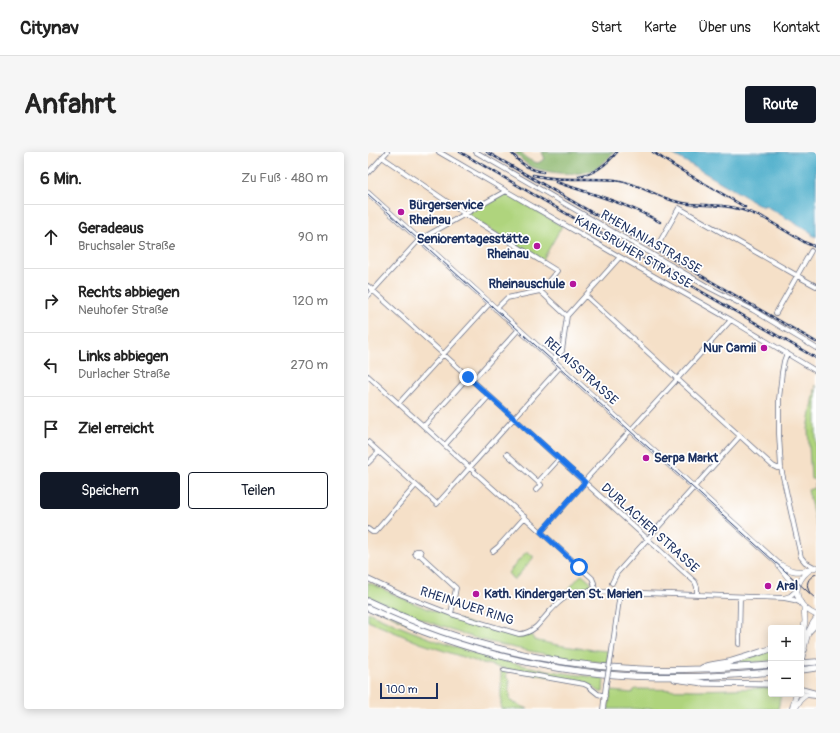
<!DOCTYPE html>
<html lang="de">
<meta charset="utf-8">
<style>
body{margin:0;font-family:Pangolin,sans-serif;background:#f6f6f6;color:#222}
.controls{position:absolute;right:12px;bottom:12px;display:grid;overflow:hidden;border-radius:4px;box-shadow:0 2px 10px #0003}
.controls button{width:36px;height:36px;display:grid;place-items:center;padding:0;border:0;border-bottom:1px solid #e0e0e0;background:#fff;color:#222;font:20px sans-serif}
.scale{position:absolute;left:12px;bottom:10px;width:58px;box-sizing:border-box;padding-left:4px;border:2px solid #1b2f5e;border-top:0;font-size:11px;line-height:14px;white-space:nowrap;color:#1b2f5e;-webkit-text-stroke:3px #fff;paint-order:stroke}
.stop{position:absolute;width:12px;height:12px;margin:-9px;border:3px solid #1a73e8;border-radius:50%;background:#fff}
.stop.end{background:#1a73e8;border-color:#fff;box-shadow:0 1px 4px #0008}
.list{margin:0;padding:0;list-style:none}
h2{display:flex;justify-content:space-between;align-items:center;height:52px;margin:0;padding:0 16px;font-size:17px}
h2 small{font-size:13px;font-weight:400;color:#767676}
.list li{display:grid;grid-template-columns:26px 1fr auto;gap:12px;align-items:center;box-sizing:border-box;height:64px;padding:0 16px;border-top:1px solid #e0e0e0}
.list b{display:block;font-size:15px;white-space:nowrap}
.list p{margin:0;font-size:13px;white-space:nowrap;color:#767676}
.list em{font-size:13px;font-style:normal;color:#767676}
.actions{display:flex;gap:8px;padding:12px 16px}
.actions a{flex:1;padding:9px 0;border:1px solid #111827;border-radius:4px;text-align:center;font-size:14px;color:#111827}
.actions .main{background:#111827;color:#fff}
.icon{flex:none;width:22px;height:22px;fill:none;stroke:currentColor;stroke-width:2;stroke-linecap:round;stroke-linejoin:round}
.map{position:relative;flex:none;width:448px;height:557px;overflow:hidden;border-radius:4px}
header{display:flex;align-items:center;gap:24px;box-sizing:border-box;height:56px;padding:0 20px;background:#fff;border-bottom:1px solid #e0e0e0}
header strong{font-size:19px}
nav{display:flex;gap:22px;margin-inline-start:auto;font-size:14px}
.intro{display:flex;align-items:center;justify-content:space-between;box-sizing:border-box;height:96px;padding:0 24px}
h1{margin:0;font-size:28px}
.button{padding:10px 18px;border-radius:4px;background:#111827;color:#fff;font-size:14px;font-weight:700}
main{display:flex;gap:24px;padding:0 24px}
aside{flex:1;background:#fff;border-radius:4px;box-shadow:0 2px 10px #0003}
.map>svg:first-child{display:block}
.green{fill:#afd47d;stroke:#65826e}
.forest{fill:#8bb66c;stroke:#537265}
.water{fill:#4badca;stroke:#336e94}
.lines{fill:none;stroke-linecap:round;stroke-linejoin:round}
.minor-casing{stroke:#676d83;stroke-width:5.5}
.major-casing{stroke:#676d83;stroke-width:6}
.highway-casing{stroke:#676d83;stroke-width:7}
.minor{stroke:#fff;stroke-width:4}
.major{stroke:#fff;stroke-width:5}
.highway{stroke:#fff;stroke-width:5.5}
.tram{stroke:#1b2f5e;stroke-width:1}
.rail-casing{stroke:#1b2f5e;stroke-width:2.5}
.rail{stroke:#fff;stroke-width:1;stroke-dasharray:3;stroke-linecap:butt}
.minor-bridge-casing{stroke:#676d83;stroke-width:5.5;stroke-linecap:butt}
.minor-bridge{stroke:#fff;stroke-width:4}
.route{stroke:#1a73e8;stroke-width:5}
.poi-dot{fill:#b5179e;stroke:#fff;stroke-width:1.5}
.labels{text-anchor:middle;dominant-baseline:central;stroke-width:3.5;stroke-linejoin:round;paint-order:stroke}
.poi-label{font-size:13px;font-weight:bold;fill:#1b2f5e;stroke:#fff;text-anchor:start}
.street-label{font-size:13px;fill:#1b2f5e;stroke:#fff}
</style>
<header>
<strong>Citynav</strong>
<nav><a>Start</a><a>Karte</a><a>Über uns</a><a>Kontakt</a></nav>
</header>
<div class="intro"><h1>Anfahrt</h1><a class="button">Route</a></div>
<main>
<aside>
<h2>6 Min.<small>Zu Fuß · 480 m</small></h2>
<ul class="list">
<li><svg class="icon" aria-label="ahead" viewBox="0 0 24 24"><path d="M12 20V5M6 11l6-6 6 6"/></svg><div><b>Geradeaus</b><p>Bruchsaler Straße</p></div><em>90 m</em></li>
<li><svg class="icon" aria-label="right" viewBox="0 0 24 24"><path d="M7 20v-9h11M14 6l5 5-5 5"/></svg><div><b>Rechts abbiegen</b><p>Neuhofer Straße</p></div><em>120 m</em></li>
<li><svg class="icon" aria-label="left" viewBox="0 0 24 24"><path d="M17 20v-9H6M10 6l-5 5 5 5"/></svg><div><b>Links abbiegen</b><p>Durlacher Straße</p></div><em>270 m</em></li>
<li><svg class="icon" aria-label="arrive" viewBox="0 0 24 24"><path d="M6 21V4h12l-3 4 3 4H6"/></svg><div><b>Ziel erreicht</b></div></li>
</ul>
<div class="actions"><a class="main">Speichern</a><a>Teilen</a></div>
</aside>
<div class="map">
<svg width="448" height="557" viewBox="0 0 448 557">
<rect width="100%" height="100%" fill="#fff"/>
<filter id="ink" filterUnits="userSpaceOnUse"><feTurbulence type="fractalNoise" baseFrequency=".025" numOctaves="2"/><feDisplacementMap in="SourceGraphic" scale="8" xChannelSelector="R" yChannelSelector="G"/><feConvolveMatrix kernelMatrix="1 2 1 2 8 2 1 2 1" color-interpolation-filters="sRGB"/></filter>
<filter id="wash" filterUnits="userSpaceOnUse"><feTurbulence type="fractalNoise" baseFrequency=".012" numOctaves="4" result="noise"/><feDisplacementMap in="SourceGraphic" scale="16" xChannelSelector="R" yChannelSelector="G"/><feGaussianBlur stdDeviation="0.9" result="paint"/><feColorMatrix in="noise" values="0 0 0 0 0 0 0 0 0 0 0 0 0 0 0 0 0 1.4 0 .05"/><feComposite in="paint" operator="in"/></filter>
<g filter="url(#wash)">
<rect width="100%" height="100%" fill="#f5e0c8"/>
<path class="green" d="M137,41l57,33 -20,35 -77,-47z
M448,233v141l-8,-36 6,-2 2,-8 -5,-1 -3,-50z
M158,400h2l5,4v2l-18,21h-2l-5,-6z
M215,423l6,5 2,3 -2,4 -12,1 -12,5 15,-17z
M0,430c38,19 77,35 118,46 11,4 24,9 36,9 3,-1 6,-2 9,-3l3,6c24,6 49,9 74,11l-1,12c-36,-4 -71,-10 -105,-18 -36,-8 -70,-21 -103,-36 -11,-4 -21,-8 -31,-13z
M0,452c97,48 208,71 315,68l3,1v1c-90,2 -181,-13 -265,-45 -18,-7 -35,-16 -53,-24z
M0,460c74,36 154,58 236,66l-1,14h-3l-13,-9 -77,-13 -35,-9 -55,-18 -52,-22z
M403,498v11l-39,3z
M133,518l6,2 -1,5 3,2 1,22 18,8h-27z
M398,536l5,1v5h10l-3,15h-170l3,-18 21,2 3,-4 63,1z"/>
<path class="forest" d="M147,0h6c4,7 10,9 17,11l7,-4 -3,-7h72c-6,7 -13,14 -21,18 -15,7 -51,3 -65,-5 -5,-3 -9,-8 -13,-13z"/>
<path class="water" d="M301,0h143l4,2v83l-4,-2v-2l-48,-28 -1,2z"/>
</g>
<g filter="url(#ink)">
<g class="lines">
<defs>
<path id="minor" d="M71,0l181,105 111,63 85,51
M108,0l234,136 43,22 63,38
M14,5l83,57 92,57 -17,20 -33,7 -11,11
M0,21l19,-21
M291,91l20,-35 124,71 13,7
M0,134l327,296 2,5v8
M172,139l27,25
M0,144l51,-56 87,-49
M218,144l187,170 4,2h4
M408,161l35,-62
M419,201l-3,8 -2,11 -3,27v35l2,34 20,89 4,5 9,5
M185,208l9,-9 5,-35 53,-59
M0,224l224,202c3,5 3,9 2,14
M104,229l47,-52
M31,251l91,-100
M56,274l44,-49
M0,290l69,62 123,-137
M77,293l44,-49
M139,302l31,28
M0,311l11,-11
M168,338l5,-5 -3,-3 21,-23
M0,377l4,3h3l41,-47
M173,380l40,-45 7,-10 143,-157
M125,399l5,-4 27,-30
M52,403l1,-2 -1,-2h-4l-1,2 1,2h4l36,33 -5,26
M0,427l34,16 49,19 68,20c7,0 12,-3 17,-7 16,-17 25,-34 51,-36l197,7 10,2 7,3
M244,431l5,-10 123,-137
M416,446l6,-2 7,-6
M371,492l1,-47
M243,505l9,-64
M136,518l80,14 4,2 10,8 7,2
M433,537l15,4
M433,541l5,2 10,1
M235,557l3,-25"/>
<path id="major" d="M0,41l411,371c12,7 16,9 30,6
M411,414l18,23
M448,415c-7,2 -11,6 -15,12 -10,15 0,29 15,36
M433,493l4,-24 -1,-13
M433,510c4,-15 5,-31 15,-43
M428,555l5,-8 5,-4
M424,557l4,-15"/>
<path id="highway" d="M0,449c84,40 176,64 269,68 45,2 90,-1 134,-4
M0,456c74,35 154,58 236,66 55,5 112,3 167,-2
M441,479l7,-7
M433,485l3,-4
M433,495l3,3
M433,511l15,-1
M334,516c9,-4 18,-4 27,-6 14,-4 28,-9 42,-13
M433,518l15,-2
M307,527l29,4 67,1"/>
</defs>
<use href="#minor" class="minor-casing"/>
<use href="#major" class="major-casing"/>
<use href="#highway" class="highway-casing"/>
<use href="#minor" class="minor"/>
<use href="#major" class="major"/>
<use href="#highway" class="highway"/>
<path class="tram" d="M0,42l448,405
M442,441c-5,-8 -3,-15 6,-19"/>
<defs>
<path id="rail" d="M92,0l356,206
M119,0l329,190
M143,0c8,11 19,18 32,20
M285,0l21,14 71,41
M165,23c27,7 54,2 82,5 20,2 42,17 63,22 15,4 30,2 45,4 14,1 27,6 41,12
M211,24c15,-2 28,-12 38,-24
M188,30c35,12 71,21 104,40
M391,63l47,28 10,4"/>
</defs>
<use href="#rail" class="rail-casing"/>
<use href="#rail" class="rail"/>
<defs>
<path id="minor-bridge" d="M238,532l5,-27"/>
</defs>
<use href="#minor-bridge" class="minor-bridge-casing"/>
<use href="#minor-bridge" class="minor-bridge"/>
</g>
</g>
<g class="lines" filter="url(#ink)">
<path class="route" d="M100,225l117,105 -44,50 38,35"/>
</g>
<g class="poi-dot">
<circle cx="33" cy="60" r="4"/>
<circle cx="169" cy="94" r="4"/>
<circle cx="205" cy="132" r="4"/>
<circle cx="396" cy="196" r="4"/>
<circle cx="278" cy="306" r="4"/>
<circle cx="400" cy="434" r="4"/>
<circle cx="108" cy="442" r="4"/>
</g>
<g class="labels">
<g class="poi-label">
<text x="41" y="53">Bürgerservice<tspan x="41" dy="15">Rheinau</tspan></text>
<text x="161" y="87" text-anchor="end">Seniorentagesstätte<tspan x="161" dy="15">Rheinau</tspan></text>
<text x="197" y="132" text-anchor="end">Rheinauschule</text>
<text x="388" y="196" text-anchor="end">Nur Camii</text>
<text x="286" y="306">Serpa Markt</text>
<text x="408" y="434">Aral</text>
<text x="116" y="442">Kath. Kindergarten St. Marien</text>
</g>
<g class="street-label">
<text transform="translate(283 90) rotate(30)">RHENANIASTRASSE</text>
<text transform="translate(265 100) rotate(30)">KARLSRUHER STRASSE</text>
<text transform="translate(213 219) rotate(42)">RELAISSTRASSE</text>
<text transform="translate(282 376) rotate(42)">DURLACHER STRASSE</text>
<text transform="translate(99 454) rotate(18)">RHEINAUER RING</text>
</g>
</g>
</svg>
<div class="controls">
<button>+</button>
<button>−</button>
</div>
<div class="scale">100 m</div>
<div class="stop" style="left:211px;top:415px"></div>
<div class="stop end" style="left:100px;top:225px"></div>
</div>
</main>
